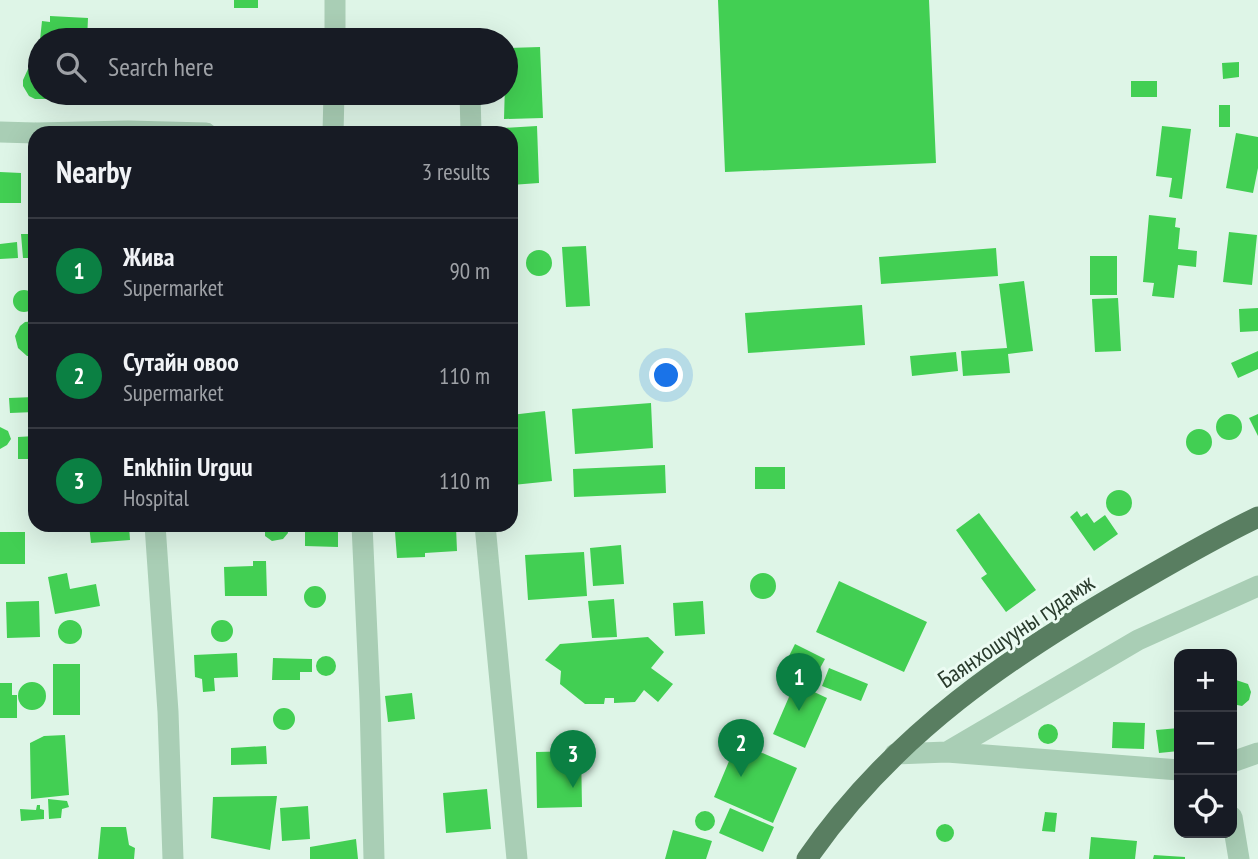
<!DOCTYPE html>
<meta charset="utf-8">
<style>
body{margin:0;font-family:"PT Sans Narrow",sans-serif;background:#20242c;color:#f1f3f6}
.controls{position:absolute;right:21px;bottom:21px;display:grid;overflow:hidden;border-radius:14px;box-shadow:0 7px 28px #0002}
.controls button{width:63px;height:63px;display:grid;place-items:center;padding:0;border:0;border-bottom:2px solid #363941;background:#171b24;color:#f1f3f6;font:35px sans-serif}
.you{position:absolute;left:667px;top:376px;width:24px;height:24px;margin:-18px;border:5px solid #fff;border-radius:50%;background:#1a73e8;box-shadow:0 0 0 10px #1a73e833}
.badge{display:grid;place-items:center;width:46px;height:46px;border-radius:50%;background:#0b8043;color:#fff;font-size:23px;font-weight:700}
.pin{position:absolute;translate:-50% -58px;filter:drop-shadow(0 2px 4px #0008)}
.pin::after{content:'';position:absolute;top:37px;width:24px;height:21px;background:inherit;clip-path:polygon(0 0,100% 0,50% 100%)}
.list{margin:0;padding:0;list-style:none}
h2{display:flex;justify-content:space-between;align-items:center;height:91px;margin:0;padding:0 28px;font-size:30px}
h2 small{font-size:23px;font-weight:400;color:#9ea1a6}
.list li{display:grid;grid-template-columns:46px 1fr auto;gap:21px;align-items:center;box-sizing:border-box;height:105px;padding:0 28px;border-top:2px solid #363941}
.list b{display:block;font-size:26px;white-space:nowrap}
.list p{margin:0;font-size:23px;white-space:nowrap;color:#9ea1a6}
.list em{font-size:23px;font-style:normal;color:#9ea1a6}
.icon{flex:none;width:38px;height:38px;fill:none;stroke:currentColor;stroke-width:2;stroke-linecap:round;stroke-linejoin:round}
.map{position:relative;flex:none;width:1258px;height:859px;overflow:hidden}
.search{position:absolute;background:#171b24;box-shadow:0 7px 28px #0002;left:28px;top:28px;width:490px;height:77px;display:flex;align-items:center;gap:18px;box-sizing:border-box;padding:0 24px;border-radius:38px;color:#9ea1a6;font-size:26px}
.panel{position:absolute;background:#171b24;box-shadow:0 7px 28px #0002;left:28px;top:126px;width:490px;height:406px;border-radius:21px}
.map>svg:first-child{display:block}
.building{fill:#42cf53}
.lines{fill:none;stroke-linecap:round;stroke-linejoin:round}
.minor{stroke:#a9ceb5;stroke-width:21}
.major{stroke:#597e61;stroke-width:21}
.labels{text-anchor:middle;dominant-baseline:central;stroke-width:6;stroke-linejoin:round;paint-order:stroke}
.street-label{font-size:24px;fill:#293b2c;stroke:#ebfbf2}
</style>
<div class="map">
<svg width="1258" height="859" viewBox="0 0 1258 859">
<rect width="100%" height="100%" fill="#def5e7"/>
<path class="building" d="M234,0h24v8h-24z
M718,0h211l7,163 -211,9z
M50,16l38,2 -1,22h-47l2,-19 8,1z
M169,37h17v3h-17z
M540,47l3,71 -39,1 2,-71z
M1239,62v15l-16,2 -1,-16z
M38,65h2v28h15l-8,6h-12l-6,-3 -6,-10v-6l5,-11z
M1131,81h26v16h-26z
M176,93h62v4h-63z
M275,93h46l-1,5 -46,4z
M1219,105h11v22h-11z
M537,126l2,57 -28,2v-52h-8l-1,-5z
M1162,126l29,3 -9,70 -13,-2 3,-19 -16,-2z
M1236,133l22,4v31l-5,25 -27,-5z
M0,172l21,1v30h-21z
M31,181h4v35h-4z
M1149,215l27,3 -1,9 5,1 -2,21 19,2 -1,16 -18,-2 -4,33 -22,-2 2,-13 -11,-1z
M1229,232l28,3 -5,50 -29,-3z
M21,234h12l2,24h-12z
M17,242l1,16 -18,1v-15z
M586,246l4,60 -24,1 -4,-60z
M996,248l2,28 -117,8 -2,-27z
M526 263a13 13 0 1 1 26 0a13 13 0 1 1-26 0Z
M1090,256h27v39h-27z
M1024,281l9,70 -25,3 2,19 -47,3 -2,-25 46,-3 -8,-64z
M13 301a11 11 0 1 1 22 0a11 11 0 1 1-22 0Z
M1118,298l3,53 -26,1 -3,-53z
M862,305l3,40 -117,8 -3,-40z
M1258,308v23l-18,1 -1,-23z
M35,321v35h-8l-9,-8 -3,-12 5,-10 5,-4z
M1258,351v18l-20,9 -7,-15z
M956,352l2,19 -46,5 -2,-20z
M34,397l1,15 -25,1 -1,-15z
M651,403l2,45 -78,6 -3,-45z
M545,411l7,70 -39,4 -2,-70z
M1258,414v22l-9,-18z
M1216 427a13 13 0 1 1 26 0a13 13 0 1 1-26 0Z
M0,427l8,4 3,8 -4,6 -7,4z
M1186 442a13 13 0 1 1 26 0a13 13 0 1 1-26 0Z
M35,436v23h-17v-22z
M665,465l1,28 -92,4 -1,-28z
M755,467h30v22h-30z
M1106 503a13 13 0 1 1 26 0a13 13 0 1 1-26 0Z
M1077,511l4,6 6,-4 7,10 11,-8 13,19 -24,17 -24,-34z
M979,513l57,77 -30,22 -25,-34 6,-4 -31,-44z
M89,525h40l1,15 -39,3z
M265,525h22l1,8 -5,6 -11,2 -7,-5z
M305,525h33v22l-33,-1z
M456,527l1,24 -32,2v4l-28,1 -2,-26z
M0,532h25v32h-25z
M621,545l3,39 -31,2 -3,-38z
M584,552l3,44 -59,4 -3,-45z
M253,561h13l1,35h-42l-1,-29 29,-1z
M67,573l3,16 26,-5 4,22 -45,8 -7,-37z
M750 586a13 13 0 1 1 26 0a13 13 0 1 1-26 0Z
M839,581l88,41 -23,50 -88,-40z
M304 597a11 11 0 1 1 22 0a11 11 0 1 1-22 0Z
M614,599l3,38 -25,1 -4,-37z
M39,601l1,36 -33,1 -1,-36z
M703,601l2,33 -30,2 -2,-33z
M211 631a11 11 0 1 1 22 0a11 11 0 1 1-22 0Z
M58 632a12 12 0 1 1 24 0a12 12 0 1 1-24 0Z
M648,637l16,15 -13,16 22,16 -15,18 -14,-12 -9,12 -21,1v-5h-9l-1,6h-19l-25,-20 1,-13 -16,-11 15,-16z
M795,644l30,15 -13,24 -29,-15z
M237,653l1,24 -24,1 1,13 -12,1 -1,-13 -7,-2 -1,-22z
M316 666a10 10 0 1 1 20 0a10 10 0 1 1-20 0Z
M273,658l39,1v13h-12v8h-28z
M53,664h27v51h-27z
M829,668l39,16 -7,17 -39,-15z
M1236,680l12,4 3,8 -2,8 -7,6 -10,-2v-22z
M18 696a14 14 0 1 1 28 0a14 14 0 1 1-28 0Z
M0,683h12v12h5v23h-17z
M795,683l32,15 -22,50 -32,-14z
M412,693l3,26 -27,3 -3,-26z
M273 719a11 11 0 1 1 22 0a11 11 0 1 1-22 0Z
M1113,722l32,1 -1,26 -32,-1z
M1038 734a10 10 0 1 1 20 0a10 10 0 1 1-20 0Z
M1179,728v23l-20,2 -3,-23z
M65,735l4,60 -38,4 -1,-56 14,-7z
M737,742l60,26 -24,55 -59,-26z
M266,746l1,18 -36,1v-17z
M581,751l1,56 -45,1 -1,-56z
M487,789l4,40 -45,4 -3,-40z
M277,796l-7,54 -59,-12 2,-41z
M48,799l19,2 2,6 -7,2 -1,9 -12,1z
M37,805h3v4l4,1v9l-23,2 -1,-12 16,1z
M308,806l2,33 -28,2 -2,-33z
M730,808l44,19 -11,25 -44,-19z
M695 821a10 10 0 1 1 20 0a10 10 0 1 1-20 0Z
M1045,812l12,1 -2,19 -13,-1z
M936 833a9 9 0 1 1 18 0a9 9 0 1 1-18 0Z
M101,827h25l3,18 6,3 -1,11h-36z
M673,830l39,11 -6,18h-41z
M1091,837l46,4 -2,18h-46z
M356,839l2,20h-48v-12z
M1154,855l31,2v2h-32z"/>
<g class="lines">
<path class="minor" d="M335,40v-40
M470,93l1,40
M0,132l35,1
M36,133l92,-2 78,2
M333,133l1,-40
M155,525l13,187 5,147
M362,525l8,176 4,158
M485,525l32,334
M947,752l232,18
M895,754l52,-2 191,-112 120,-54
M1232,762l26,-9
M1232,817l7,42"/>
<path class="major" d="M807,859c86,-125 205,-205 335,-279 38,-22 76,-44 116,-63"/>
</g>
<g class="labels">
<g class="street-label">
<text transform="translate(1016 631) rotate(-34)">Баянхошууны гудамж</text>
</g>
</g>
</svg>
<div class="controls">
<button>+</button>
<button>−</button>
<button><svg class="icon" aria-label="locate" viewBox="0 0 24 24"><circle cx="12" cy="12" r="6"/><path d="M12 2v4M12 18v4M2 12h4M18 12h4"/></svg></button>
</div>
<div class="you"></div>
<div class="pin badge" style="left:799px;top:711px">1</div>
<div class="pin badge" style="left:741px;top:777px">2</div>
<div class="pin badge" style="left:573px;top:788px">3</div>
<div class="search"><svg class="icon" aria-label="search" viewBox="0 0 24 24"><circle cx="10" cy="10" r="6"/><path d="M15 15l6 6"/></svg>Search here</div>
<section class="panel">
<h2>Nearby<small>3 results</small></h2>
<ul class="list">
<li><span class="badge">1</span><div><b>Жива</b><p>Supermarket</p></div><em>90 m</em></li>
<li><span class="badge">2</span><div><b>Сутайн овоо</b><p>Supermarket</p></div><em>110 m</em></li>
<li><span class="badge">3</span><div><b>Enkhiin Urguu</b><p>Hospital</p></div><em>110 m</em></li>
</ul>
</section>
</div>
